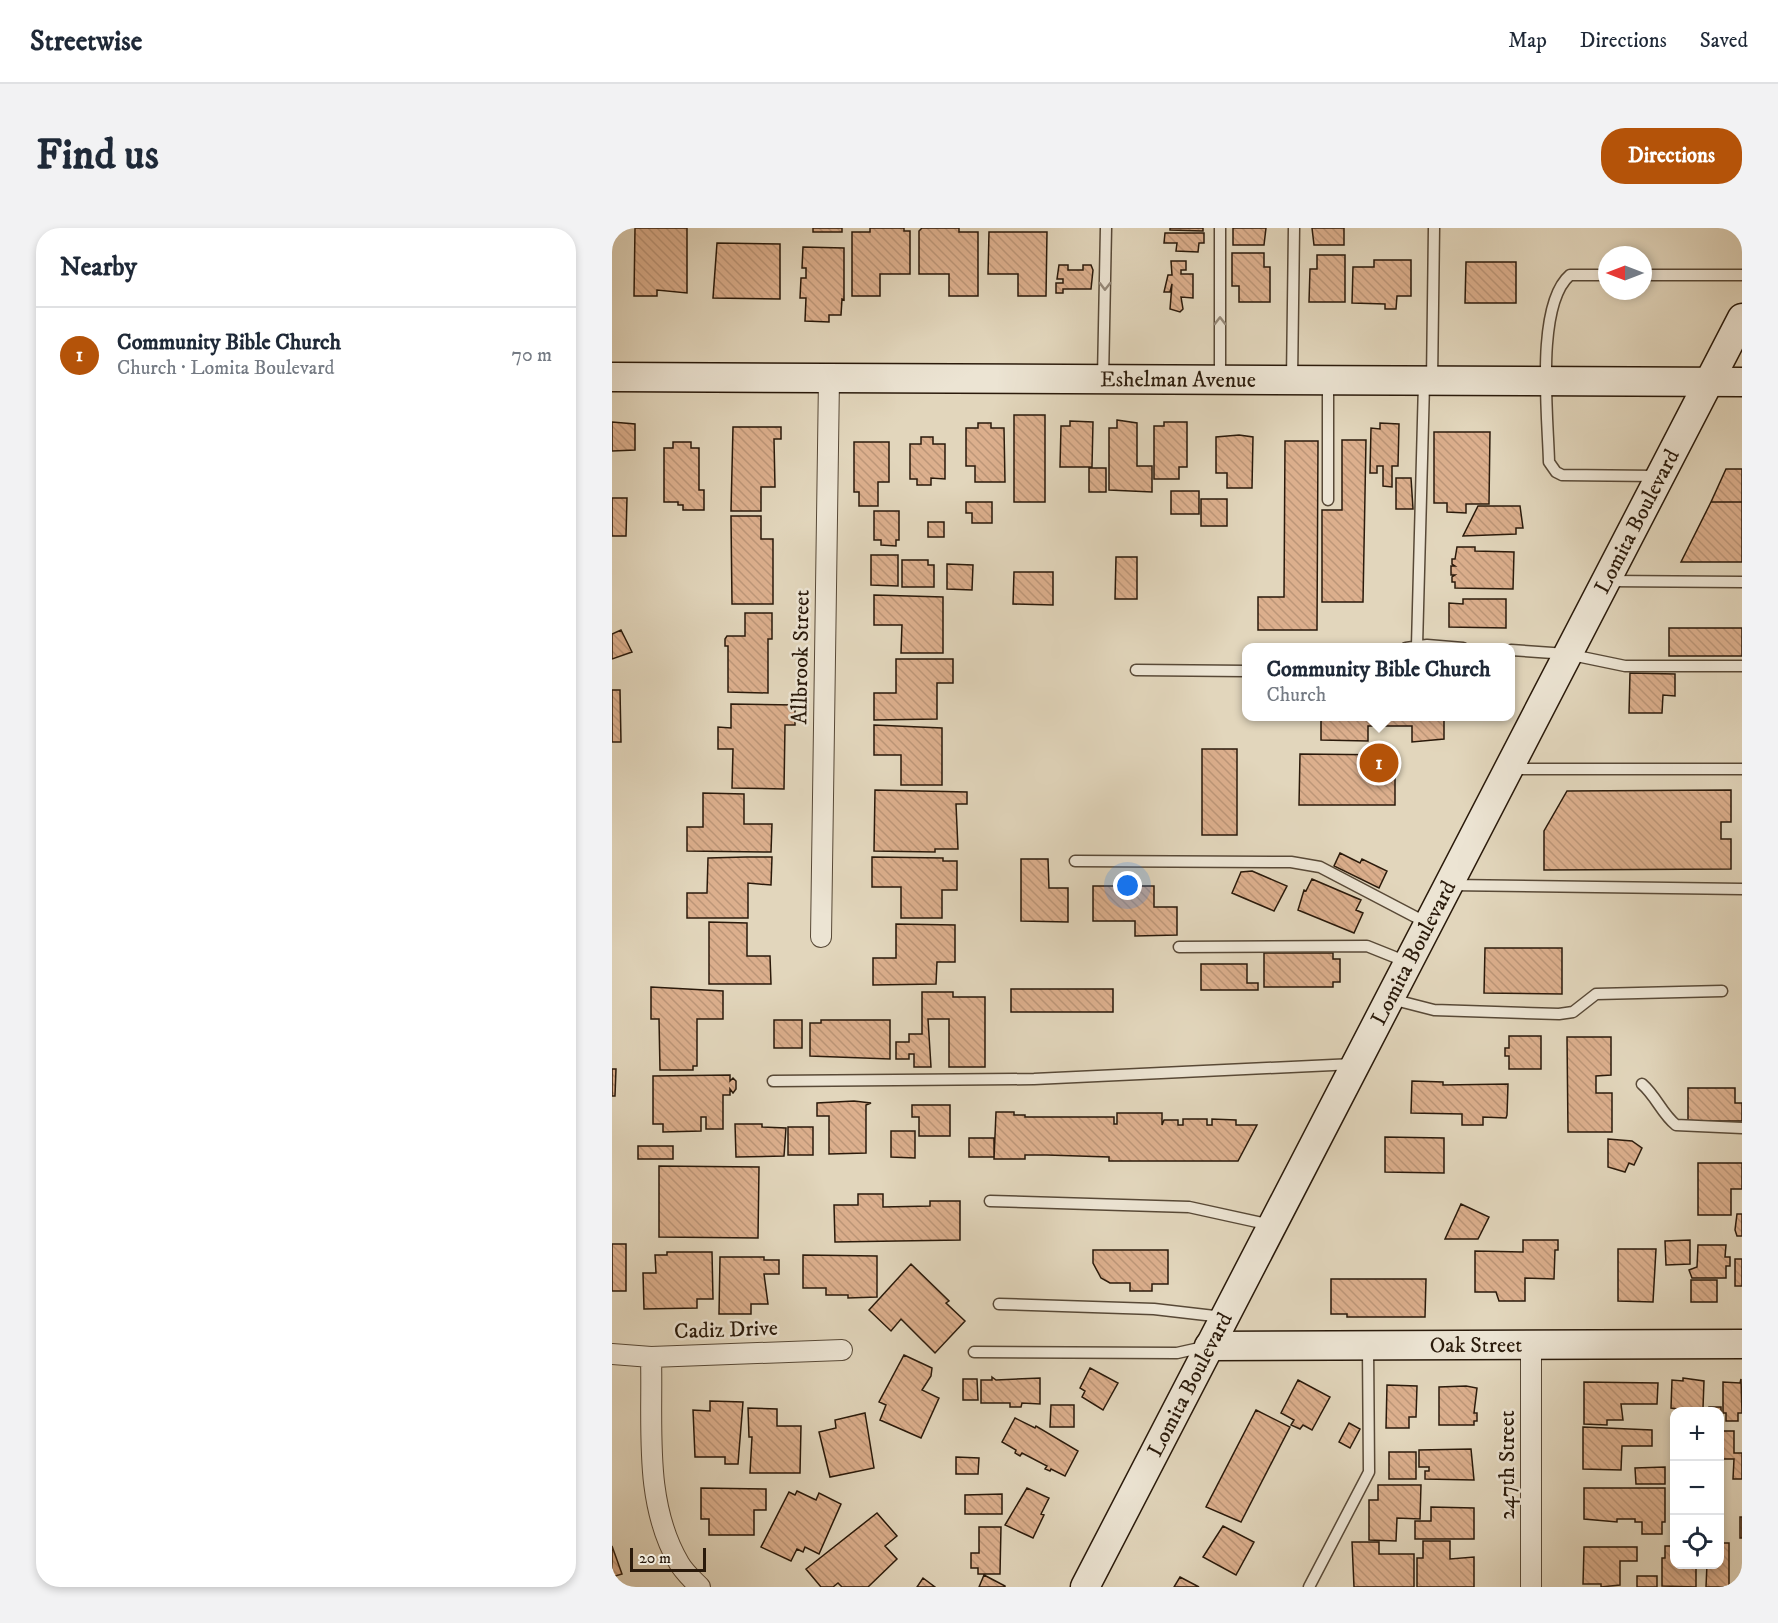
<!DOCTYPE html>
<meta charset="utf-8">
<style>
body{margin:0;font-family:"IM FELL DW Pica",serif;background:#f2f2f3;color:#1f2937}
.controls{position:absolute;right:18px;bottom:18px;display:grid;overflow:hidden;border-radius:12px;box-shadow:0 3px 9px #0003}
.controls button{width:54px;height:54px;display:grid;place-items:center;padding:0;border:0;border-bottom:2px solid #e0e1e3;background:#fff;color:#1f2937;font:30px sans-serif}
.compass{position:absolute;left:986px;top:18px;width:54px;height:54px;border-radius:50%;background:#fff;box-shadow:0 3px 9px #0003;rotate:270deg}
.scale{position:absolute;left:18px;bottom:15px;width:76px;box-sizing:border-box;padding-left:6px;border:3px solid #2a1a0b;border-top:0;font-size:16px;line-height:21px;white-space:nowrap;color:#2a1a0b;-webkit-text-stroke:4px #ece4d3;paint-order:stroke}
.you{position:absolute;left:516px;top:658px;width:21px;height:21px;margin:-15px;border:4px solid #fff;border-radius:50%;background:#1a73e8;box-shadow:0 0 0 9px #1a73e833}
.badge{display:grid;place-items:center;width:39px;height:39px;border-radius:50%;background:#b45309;color:#fff;font-size:20px;font-weight:700}
.pin{position:absolute;translate:-50% -50%;border:3px solid #fff;box-shadow:0 2px 6px #0006}
.popup{position:absolute;left:630px;top:415px;width:273px;height:78px;box-sizing:border-box;display:grid;place-content:center;border-radius:12px;background:#fff;filter:drop-shadow(0 2px 4px #0005);font-size:20px;white-space:nowrap;color:#747a83}
.popup b{font-size:22px;color:#1f2937}
.popup::after{content:'';position:absolute;left:50%;top:100%;margin-left:-12px;border:12px solid transparent;border-top-color:#fff}
.list{margin:0;padding:0;list-style:none}
h2{display:flex;justify-content:space-between;align-items:center;height:78px;margin:0;padding:0 24px;font-size:26px}
h2 small{font-size:20px;font-weight:400;color:#747a83}
.list li{display:grid;grid-template-columns:39px 1fr auto;gap:18px;align-items:center;box-sizing:border-box;height:96px;padding:0 24px;border-top:2px solid #e0e1e3}
.list b{display:block;font-size:22px;white-space:nowrap}
.list p{margin:0;font-size:20px;white-space:nowrap;color:#747a83}
.list em{font-size:20px;font-style:normal;color:#747a83}
.icon{flex:none;width:33px;height:33px;fill:none;stroke:currentColor;stroke-width:2;stroke-linecap:round;stroke-linejoin:round}
.map{position:relative;flex:none;width:1130px;height:1359px;overflow:hidden;border-radius:24px}
header{display:flex;align-items:center;gap:36px;box-sizing:border-box;height:84px;padding:0 30px;background:#fff;border-bottom:2px solid #e0e1e3}
header strong{font-size:28px}
nav{display:flex;gap:33px;margin-inline-start:auto;font-size:21px}
.intro{display:flex;align-items:center;justify-content:space-between;box-sizing:border-box;height:144px;padding:0 36px}
h1{margin:0;font-size:42px}
.button{padding:15px 27px;border-radius:24px;background:#b45309;color:#fff;font-size:21px;font-weight:700}
main{display:flex;gap:36px;padding:0 36px}
aside{flex:1;background:#fff;border-radius:24px;box-shadow:0 3px 9px #0003}
.map>svg:first-child{display:block}
.building{fill:url(#building-back-hatch);stroke:#2a1a0b;stroke-width:1.5}
.lines{fill:none;stroke-linecap:round;stroke-linejoin:round}
.lane-casing{stroke:#584937;stroke-width:13}
.street-casing{stroke:#584937;stroke-width:22}
.secondary-casing{stroke:#2a1a0b;stroke-width:31}
.lane{stroke:#ece4d3;stroke-width:10}
.street{stroke:#ece4d3;stroke-width:20}
.secondary{stroke:#ece4d3;stroke-width:28}
.oneway{stroke:#958979}
.labels{text-anchor:middle;dominant-baseline:central;stroke-width:5;stroke-linejoin:round;paint-order:stroke}
.street-label{font-size:22px;fill:#2a1a0b;stroke:#ece4d3}
</style>
<header>
<strong>Streetwise</strong>
<nav><a>Map</a><a>Directions</a><a>Saved</a></nav>
</header>
<div class="intro"><h1>Find us</h1><a class="button">Directions</a></div>
<main>
<aside>
<h2>Nearby<small></small></h2>
<ul class="list">
<li><span class="badge">1</span><div><b>Community Bible Church</b><p>Church · Lomita Boulevard</p></div><em>70 m</em></li>
</ul>
</aside>
<div class="map">
<svg width="1130" height="1359" viewBox="0 0 1130 1359">
<defs>
<pattern id="building-back-hatch" width="6" height="6" patternUnits="userSpaceOnUse" patternTransform="scale(1.5)"><rect width="6" height="6" fill="#dcaf8d"/><path d="M-1 5l2 2M0 0l6 6M5-1l2 2" fill="none" stroke="#bd9678"/></pattern>
</defs>
<rect width="100%" height="100%" fill="#e2d6bc"/>
<filter id="stains"><feTurbulence type="fractalNoise" baseFrequency=".00333" numOctaves="4"/><feColorMatrix values="0 0 0 0 .2 0 0 0 0 .09 0 0 0 0 .02 0 0 0 .5 -.17"/></filter>
<radialGradient id="worn" r=".72"><stop offset=".6" stop-color="#630" stop-opacity="0"/><stop offset="1" stop-color="#630" stop-opacity=".3"/></radialGradient>
<path class="building" d="M23,0h52v65l-30,-3v6h-23z
M201,0h29v4h-29z
M258,0h34v3h6v43h-30v22h-28v-64h18z
M310,0h37v4h19v64h-29v-22h-30v-43z
M558,0h33v3l-33,-1z
M621,0h33l-2,17h-31z
M700,0h32v17h-30z
M377,4h58l-1,64h-28v-22h-30z
M553,5h39v10h-5l-1,9 -22,-1 1,-8h-13z
M105,15l63,1v55l-67,-1z
M191,19l41,1v52l-2,-1 -1,16h-12v7l-24,-1 1,-23h-6l1,-20h5v-10h-4z
M620,25h32v14h6v35h-31v-16h-7z
M705,27h28v47h-36l1,-33h7z
M762,32h37v36h-14l-1,13h-11v-5l-33,-1 1,-36h21z
M559,33h15v9h-5v4h12v24l-12,-1 2,12 -3,3 -10,-3 2,-25 -2,8h-6l4,-17h4z
M854,34h50v41h-51z
M447,37h9v5h15v-5h8l2,5 -2,19h-28v4h-7v-10h7v-4h-6z
M402,187h31v87h-31z
M505,192l20,3v43h15v26l-43,-2v-62h8z
M458,193l23,1 -1,45h-32l1,-41h9z
M0,194l23,2v26l-23,1z
M552,194h23v45h-8v12h-25v-53h10z
M366,195h13v5h13l1,54h-30v-16h-9v-38h12z
M768,195l19,1 -1,42h-6v21l-9,-1v-20h-6v7h-7l1,-45 9,1z
M121,199h48v12h-7l1,48h-14v24h-30z
M822,204h56l-1,72h-23v9l-19,-1v-9h-13z
M627,207l14,2 -1,51h-25v-15h-11v-36z
M309,209h12v7h12v35l-14,-1v7h-14v-6h-7v-35h11z
M730,212h24l-3,162h-41v-92h20z
M673,213h33l-1,189h-59v-33h26z
M61,214h18v6h8v42h5v20h-21v-5h-5v-3h-14v-54h9z
M242,214h35v40h-11v24h-19v-14h-5z
M477,240h17v24h-17z
M1114,241h16v33h-31z
M784,250h15l2,31h-17z
M559,263h28v23h-28z
M0,270h15l-1,38h-14z
M589,271h26v27h-26z
M354,274h26v21h-20v-10h-6z
M1099,274h31v60h-61z
M866,278h42l3,22h-7v6l-53,2z
M262,283h25v29h-3v6l-15,-1v-5h-7z
M119,288h30v23h12v65h-41z
M316,294h16v15h-16z
M845,319h18v4l39,1 -1,37 -58,-1v-6h-3v-5l3,-2h-4v-9h4l-3,-2v-5h3z
M259,327h27v31l-27,-1z
M504,329h21v42h-22z
M290,332h26v5h6v22h-32z
M335,336l26,1 -1,25 -25,-1z
M402,344h39v33l-40,-1z
M262,367l69,2v56h-42l1,-28h-28z
M851,371h43v29l-57,-1v-24l14,1z
M133,385h27v26h-4v54l-40,-1v-46h-3v-7l2,-3h18z
M1057,400h73v28h-73z
M9,402l11,22 -20,7v-25z
M284,431h57v24h-16v36l-63,1v-27h22z
M1018,445l45,1v22l-12,-1 -1,18h-33z
M0,462h8l1,52h-9z
M119,476l64,1v20h-10l-1,64 -52,-1 1,-39h-15v-22l13,1z
M732,488h100v23l-32,3v-16h-44v15l-47,-1v-22z
M262,497l68,3v57h-41v-30h-27z
M590,521h35v86h-35z
M688,526l95,1v50h-96z
M263,562l92,2v12h-11l2,45h-23v3l-61,-1z
M1119,562v32h-10v17h10v30l-187,1v-39l23,-40z
M91,565l41,1v30h28l-1,28 -84,-1v-24h16z
M728,625l20,10 2,-4 25,12 -8,17 -45,-22z
M134,629h26l-1,28 -23,-2v35h-61v-25h20l1,-35z
M260,629l71,1v3h14v29h-15v28h-41v-31h-29z
M409,631h27l1,29h19v34l-47,-1z
M640,643l35,15 -13,25 -42,-18 9,-21z
M700,651l49,21 -5,10 7,3 -9,20 -56,-23 6,-20 2,1z
M481,658h61v21h23v28l-42,1v-15h-42z
M97,694l38,1v33h23l1,28h-62z
M284,696l59,1v37h-18l-1,22 -63,1v-27h23z
M873,720h77v46l-78,-1z
M652,725h69v6h7v23h-7v5h-69z
M589,736h46v19h11v7h-57z
M39,759l72,4v28h-26v47h-4v4h-33l-1,-51h-8z
M399,761h102v23h-102z
M310,764h31v5h32v70h-36v-48h-21l3,48h-17v-13h-5v5h-13v-17h13v-8h13z
M162,792h28v28h-28z
M209,792h69v39l-80,-3v-33h11z
M897,808h32v33h-32v-13h-4v-8h4z
M955,809h44v38l-15,1v17h16v39h-44z
M0,841h4l-1,27h-3z
M118,847v6l3,-3 3,3v8l-3,4 -3,-4v6h-7v34h-17v-12h-5v14l-38,1v-8h-10v-48z
M800,853l31,1v3l65,-1 -1,31 -1,3 -23,-1v8h-21v-11l-51,-1z
M1076,860h47v15h7v18h-54z
M242,873l17,2 -5,2v48l-37,1v-38h-12v-13z
M300,877h38v31h-31v-19h-7z
M384,884h18v3h11v2h89v7h3v-11h45v12l2,-5h14v5h5v-6h24v6h5v-6l24,1v5h21l-19,36h-129v-4l-62,-2h-22v4h-31z
M123,896h27v3l24,1 -2,28 -48,1z
M176,899h25v28h-25z
M279,903h24v27l-24,-1z
M773,909l59,1v35l-59,-1z
M357,910h25v19h-25z
M996,911l24,2 10,7 -8,17 -5,-2 -4,9 -17,-5z
M26,918h35v13h-35z
M1086,935h44v26h-11v26h-33z
M47,938l100,1 -1,71 -99,-1z
M246,966h25v13l47,-1v-5h30v39l-125,2 -1,-37h24z
M849,976l28,13 -11,22h-33z
M1125,986h5v22h-5l-2,-6z
M911,1012h35v10h-3l-1,29 -29,-1v23h-26l-3,-9h-21v-41l48,1z
M1078,1012v24l-24,1 -1,-24z
M0,1016h14v47h-14z
M1086,1017h28l-1,12h5v9h-4v12h-34l-3,-8 8,-3z
M1006,1021h38l-3,53 -35,-1z
M481,1022h75v34h-16v7h-22v-8h-20l-9,-5 -8,-15z
M55,1024h45l1,47h-16v9l-53,1 -1,-36h13l-1,-18h12z
M191,1027l74,1v41l-29,1v-3h-22v-7h-23z
M108,1029h44v3h15v14h-15l4,30h-17v10h-32z
M1123,1031h7v27h-7z
M299,1036l38,37 -3,2 19,18 -30,32 -34,-34 -10,12 -22,-21z
M719,1051h95l-1,38h-78v-3h-16z
M1079,1052h26v22h-26z
M292,1127l28,13 -1,8 -9,14 17,8 -18,40 -41,-18 6,-15 -7,-3z
M478,1140l28,15 -15,27 -21,-13 3,-6 -5,-3z
M380,1149l4,3 44,-2v26l-18,-1 -1,4h-11v-4h-29v-23h11z
M1071,1150l21,3 -1,27h-6v4l-26,-4 1,-28 11,1z
M351,1151h14l1,21h-15z
M1129,1151l1,34h-4v8h-12v-8h-3v-31l17,1z
M686,1152l32,17 -18,33 -9,-5 -3,4 -9,-4 3,-5 -13,-7z
M972,1154l74,1 -1,21h-36l2,16h-16v5l-23,-1z
M775,1157l30,1 -1,31h-7v11h-23z
M854,1158l11,2 -3,25h3v8h-3v4h-35v-38z
M98,1173l33,1 -5,62h-13v-7h-30l-2,-47 17,1z
M439,1177h23v22h-24z
M1097,1179h12v21l-1,-16h-11z
M136,1180l29,1v17h24l-1,47h-50l2,-36h-3z
M644,1182l34,17 -49,95 -35,-15z
M253,1185l9,55 -44,9 -11,-45 17,-4 -1,-8z
M403,1190l20,10 1,-2 42,25 -13,25 -14,-7 -1,2 -5,-2 2,-3 -25,-13 -2,3 -5,-3 1,-3 -14,-8z
M737,1195l11,6 -10,19 -11,-6z
M971,1199l69,3v16h-30l-1,24 -38,-1z
M1108,1203h14v22h8v26h-9l1,-20h-11v23h-3z
M859,1221l3,31 -49,-1v-8h4v-4h-10v-17z
M777,1224h27v27h-27z
M344,1229l23,1 -1,16h-22z
M1053,1239v17h-29l-1,-16z
M766,1257h43l-1,34 -23,-1 -1,23 -27,-1v-40h9z
M89,1260l65,1v21h-12v25h-45v-16h-8z
M415,1260l22,10 -8,16 3,1 -11,23 -28,-13z
M972,1260h81v34h-3v12h-20v-12h-7v-3h-18v3l-33,-3z
M185,1263l19,9 3,-7 22,11 -22,50 -14,-7 -2,5 -6,-3 -6,12 -30,-14 28,-55 6,3z
M390,1266v20h-37v-19z
M819,1279l43,1v31h-59v-18h16z
M265,1285l20,23 -12,10 12,13 -29,28h-26l-4,-4 -5,4h-12l-15,-18z
M1128,1289h2v21h-2z
M611,1298l31,16 -18,33 -33,-18z
M367,1299h22l-1,47h-22v-6h-7v-15h8z
M811,1313h27v18l24,-2v30h-57v-29h6z
M740,1314h27v12h35v33h-60z
M1108,1315h9v44h-23l1,-23h13z
M0,1318l10,28 -10,3z
M1053,1318h9v18h22v23l-34,-1v-28h3z
M972,1319h53v14h-17v24l-19,2v-3h-18z
M372,1347l21,11v1h-26z
M1025,1348h20v11h-20z
M568,1349l19,10h-25z
M311,1350l12,9h-18z"/>
<g class="lines">
<defs>
<path id="lane" d="M608,0v152
M995,47h-37c-35,30 -22,142 -21,187l7,10 6,3 95,1
M1031,47h99
M491,150l3,-150
M680,152l2,-152
M716,152v120
M820,153l2,-153
M995,353l135,1
M805,418l7,-263
M794,420l21,-3 36,3
M899,422l56,4 58,12h117
M524,442l111,1
M899,541h231
M463,633l216,1 29,5 107,56
M838,657l292,4
M567,719l188,-1 40,16
M779,771l43,11 125,4 14,-2 23,-18 126,-3
M161,853l261,-2 320,-15
M1030,856c14,12 20,30 34,41l66,3
M378,973l199,6 82,18
M387,1076l155,5 69,8
M362,1124l203,1 27,-6
M697,1359l60,-115 -1,-125"/>
<path id="street" d="M209,709l8,-559
M919,1115v244
M0,1126l39,3 191,-7
M39,1129c2,68 -8,145 28,206 5,9 14,17 21,24"/>
<g id="secondary">
<path id="s1" d="M0,149l1130,5"/>
<path id="s2" d="M597,1118l533,-2"/>
<path id="s3" d="M473,1359l657,-1269"/>
</g>
</defs>
<use href="#lane" class="lane-casing"/>
<use href="#street" class="street-casing"/>
<use href="#secondary" class="secondary-casing"/>
<use href="#lane" class="lane"/>
<use href="#street" class="street"/>
<use href="#secondary" class="secondary"/>
</g>
<defs><path id="oneway-chevron" d="M-2-3.5L2.5 0L-2 3.5" fill="none" stroke-width="1.6" stroke-linecap="round" stroke-linejoin="round" transform="scale(1.5)"/></defs>
<g class="oneway">
<use href="#oneway-chevron" transform="translate(493 58) rotate(91)"/>
<use href="#oneway-chevron" transform="translate(608 93) rotate(-90)"/>
</g>
<g class="labels">
<g class="street-label">
<text stroke="none"><textPath href="#s1" startOffset="566">Eshelman Avenue</textPath></text>
<text stroke="none"><textPath href="#s3" startOffset="1200">Lomita Boulevard</textPath></text>
<text transform="translate(189 429) rotate(-89)">Allbrook Street</text>
<text stroke="none"><textPath href="#s3" startOffset="714">Lomita Boulevard</textPath></text>
<text transform="translate(114 1102) rotate(-2)">Cadiz Drive</text>
<text stroke="none"><textPath href="#s2" startOffset="267">Oak Street</textPath></text>
<text stroke="none"><textPath href="#s3" startOffset="228">Lomita Boulevard</textPath></text>
<text transform="translate(895 1237) rotate(-90)">247th Street</text>
</g>
</g>
<rect width="100%" height="100%" filter="url(#stains)"/>
<rect width="100%" height="100%" fill="url(#worn)"/>
</svg>
<div class="controls">
<button>+</button>
<button>−</button>
<button><svg class="icon" aria-label="locate" viewBox="0 0 24 24"><circle cx="12" cy="12" r="6"/><path d="M12 2v4M12 18v4M2 12h4M18 12h4"/></svg></button>
</div>
<svg class="compass" viewBox="-18 -18 36 36"><path d="M0-13l5 13h-10z" fill="#e53935"/><path d="M0 13l5-13h-10z" fill="#747a83"/></svg>
<div class="scale">20 m</div>
<div class="you"></div>
<div class="pin badge" style="left:767px;top:535px">1</div>
<div class="popup"><b>Community Bible Church</b>Church</div>
</div>
</main>
